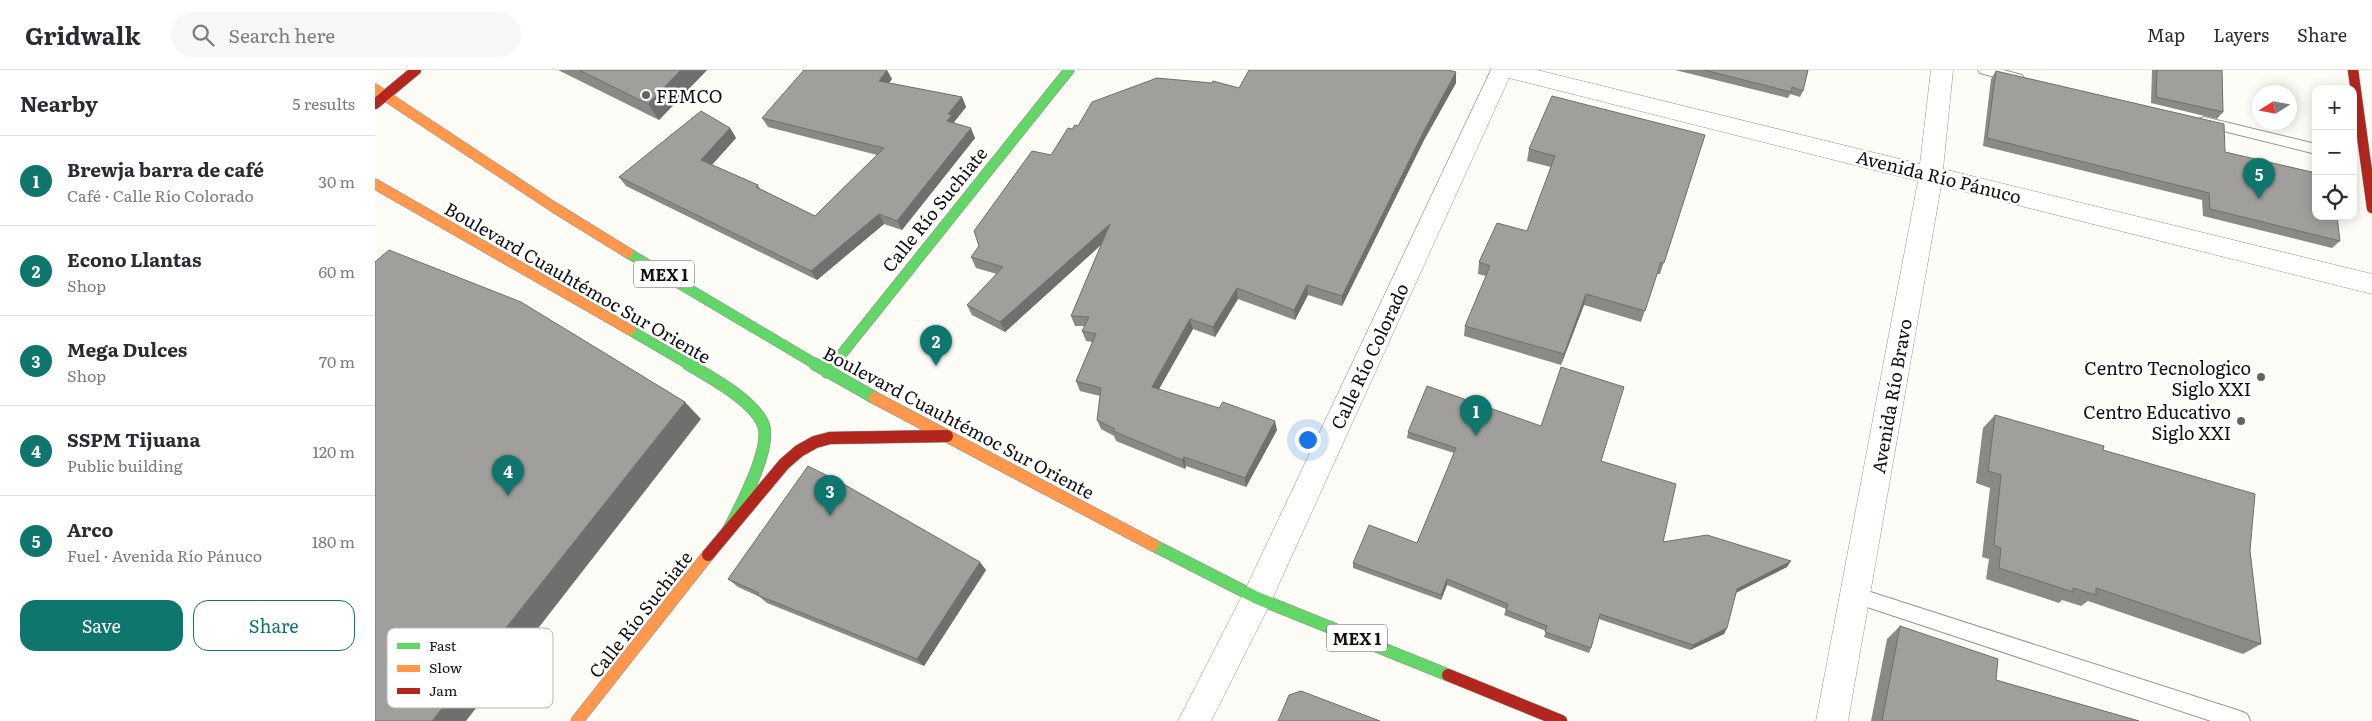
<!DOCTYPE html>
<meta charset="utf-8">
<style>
body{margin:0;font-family:Literata,serif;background:#f7f7f7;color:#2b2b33}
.controls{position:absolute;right:15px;top:15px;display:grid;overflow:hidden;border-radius:10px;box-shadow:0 2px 12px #0003}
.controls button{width:45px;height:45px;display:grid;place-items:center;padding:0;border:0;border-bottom:1px solid #e1e1e2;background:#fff;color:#2b2b33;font:25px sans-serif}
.compass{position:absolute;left:1877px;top:15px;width:45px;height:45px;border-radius:50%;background:#fff;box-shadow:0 2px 12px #0003;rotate:259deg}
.you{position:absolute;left:932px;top:369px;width:18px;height:18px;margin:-12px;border:4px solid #fff;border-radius:50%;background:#1a73e8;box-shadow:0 0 0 8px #1a73e833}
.badge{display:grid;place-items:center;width:32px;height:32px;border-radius:50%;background:#0f766e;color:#fff;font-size:16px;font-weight:700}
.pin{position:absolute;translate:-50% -41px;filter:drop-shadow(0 1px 2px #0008)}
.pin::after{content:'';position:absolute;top:26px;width:18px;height:15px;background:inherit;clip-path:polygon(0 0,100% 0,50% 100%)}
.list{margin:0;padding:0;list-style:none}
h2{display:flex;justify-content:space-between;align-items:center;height:65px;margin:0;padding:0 20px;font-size:21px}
h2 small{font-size:16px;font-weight:400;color:#7c7c81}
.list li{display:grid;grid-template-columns:32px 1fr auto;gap:15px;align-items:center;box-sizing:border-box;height:90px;padding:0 20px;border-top:1px solid #e1e1e2}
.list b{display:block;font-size:19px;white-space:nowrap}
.list p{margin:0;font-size:16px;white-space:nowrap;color:#7c7c81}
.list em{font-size:16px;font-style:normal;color:#7c7c81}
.actions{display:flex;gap:10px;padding:15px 20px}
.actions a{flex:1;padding:11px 0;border:1px solid #0f766e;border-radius:15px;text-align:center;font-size:18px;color:#0f766e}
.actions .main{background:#0f766e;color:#fff}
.icon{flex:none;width:28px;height:28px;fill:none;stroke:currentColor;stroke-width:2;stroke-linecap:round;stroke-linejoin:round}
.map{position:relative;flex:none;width:1997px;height:651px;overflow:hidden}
header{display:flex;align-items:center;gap:30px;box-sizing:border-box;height:70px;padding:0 25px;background:#fff;border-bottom:1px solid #e1e1e2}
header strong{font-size:24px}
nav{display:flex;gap:28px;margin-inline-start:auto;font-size:18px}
.search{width:350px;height:45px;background:#f7f7f7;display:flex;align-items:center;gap:12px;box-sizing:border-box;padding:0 18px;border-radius:28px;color:#7c7c81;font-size:19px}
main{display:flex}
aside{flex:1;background:#fff}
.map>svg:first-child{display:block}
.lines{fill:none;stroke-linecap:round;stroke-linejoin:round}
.lane-casing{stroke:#979795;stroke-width:2}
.street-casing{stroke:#979795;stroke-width:1}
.fast-far1-casing{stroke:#8e8d8b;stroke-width:11}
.fast-casing{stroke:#8e8d8b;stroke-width:13}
.slow-far1-casing{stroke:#8e8d8b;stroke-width:11}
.slow-casing{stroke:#8e8d8b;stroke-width:13}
.jam-far1-casing{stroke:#8e8d8b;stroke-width:11}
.jam-casing{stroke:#8e8d8b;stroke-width:13}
.lane{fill:#fffffe;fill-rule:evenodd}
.street{fill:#fffffe;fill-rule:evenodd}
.fast-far1{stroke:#63d668;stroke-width:10}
.fast{stroke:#63d668;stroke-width:12}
.slow-far1{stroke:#ff974d;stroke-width:10}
.slow{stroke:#ff974d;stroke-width:12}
.jam-far1{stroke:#b3261e;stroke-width:10}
.jam{stroke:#b3261e;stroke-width:12}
.wall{fill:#8a8986}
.shaded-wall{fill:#716f6d}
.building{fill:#a19f9c;stroke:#716f6d}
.poi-dot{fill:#646362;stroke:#fff;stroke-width:2}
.labels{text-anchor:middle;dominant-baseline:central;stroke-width:5;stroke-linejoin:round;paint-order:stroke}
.shield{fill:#fff;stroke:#585858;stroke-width:1}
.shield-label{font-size:16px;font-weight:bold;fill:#111}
.poi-label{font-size:18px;fill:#111;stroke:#fff;text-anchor:end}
.street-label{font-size:18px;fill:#111;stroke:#fff}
.key{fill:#fff;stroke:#b8b8b8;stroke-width:1}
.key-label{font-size:14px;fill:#111}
</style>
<header>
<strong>Gridwalk</strong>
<div class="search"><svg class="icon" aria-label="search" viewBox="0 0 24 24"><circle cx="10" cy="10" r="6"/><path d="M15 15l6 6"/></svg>Search here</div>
<nav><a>Map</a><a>Layers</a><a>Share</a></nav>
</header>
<main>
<aside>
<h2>Nearby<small>5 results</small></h2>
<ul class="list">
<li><span class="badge">1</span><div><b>Brewja barra de café</b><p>Café · Calle Río Colorado</p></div><em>30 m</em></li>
<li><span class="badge">2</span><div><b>Econo Llantas</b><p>Shop</p></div><em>60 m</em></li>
<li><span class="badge">3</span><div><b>Mega Dulces</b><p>Shop</p></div><em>70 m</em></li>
<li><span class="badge">4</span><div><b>SSPM Tijuana</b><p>Public building</p></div><em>120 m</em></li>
<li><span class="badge">5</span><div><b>Arco</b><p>Fuel · Avenida Río Pánuco</p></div><em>180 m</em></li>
</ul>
<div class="actions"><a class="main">Save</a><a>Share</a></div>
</aside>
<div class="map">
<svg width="1997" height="651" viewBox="0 0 1997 651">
<rect width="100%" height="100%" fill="#fdfcf7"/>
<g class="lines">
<defs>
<path id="lane" d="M1603,0h25l19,5 2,3 -7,5 -37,-10z
M1829,47l112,27v10l-117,-29 -2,-3 2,-3z
M1480,517l385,124 7,3 3,7h-39l-356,-118 -6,-2 -3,-6 3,-6z"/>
<path id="street" d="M1116,0h46l383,94 11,-94h22l-10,99 429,105v20l-431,-108 -93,535h-32l102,-540 -409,-103 -241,530 -57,113h-33l68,-133z"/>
<path id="fast-far1" d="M253,183l189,112
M255,260l60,35
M458,295l236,-295"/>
<path id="fast" d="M313,294c22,13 65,36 75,60 10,22 -23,84 -34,105
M440,294l60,34
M452,302l7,-8
M778,475l104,53 191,77"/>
<path id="slow-far1" d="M0,19l177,117 76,47
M0,114l255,146"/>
<path id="slow" d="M500,328l278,147
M202,651l131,-166"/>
<path id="jam-far1" d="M1978,0l19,138
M0,34l41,-34"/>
<path id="jam" d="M333,485l76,-91 15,-13 16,-9 15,-4 117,-2
M1073,605l113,46"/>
</defs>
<use href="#lane" class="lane-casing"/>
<use href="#street" class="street-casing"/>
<use href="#fast-far1" class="fast-far1-casing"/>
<use href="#fast" class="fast-casing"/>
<use href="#slow-far1" class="slow-far1-casing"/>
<use href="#slow" class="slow-casing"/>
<use href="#jam-far1" class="jam-far1-casing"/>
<use href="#jam" class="jam-casing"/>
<use href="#lane" class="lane"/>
<use href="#street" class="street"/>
<use href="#fast-far1" class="fast-far1"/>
<use href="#fast" class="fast"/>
<use href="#slow-far1" class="slow-far1"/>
<use href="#slow" class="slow"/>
<use href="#jam-far1" class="jam-far1"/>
<use href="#jam" class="jam"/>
</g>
<path class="wall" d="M183,0h149l-48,50z
M1300,0h133l-5,21 -3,6 -10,-3 -2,4z
M1777,0h70l1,42 -6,7 -66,-16z
M1621,1l229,81 115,89 -8,7 -129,-32 -1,-16 -219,-54 8,-67z
M1081,2v11l-32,57 -82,166 -34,-11 -13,25 -57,-21 -23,38 -22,-8 -34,60 118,41 -31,57 -60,-21 -1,3 -69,-28 -2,-5 -13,-7 -4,-9 3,-24 -20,-5 -4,-10 16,-39 -6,-1 -4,-10 3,-5h-10l-4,-10 30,-71 -96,87 -33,-17 -5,-10 30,-31 -21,-6 -5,-11 80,-102 21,-26 6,-3 161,-38z
M517,9l-3,4 73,14 4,10 -12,15 1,2 20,14 -73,92 -18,-6 -67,56 -191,-94 -7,-9 111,-49 6,10 -24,27 46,20 2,4 55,27 62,-61 -109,-28 -6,-9z
M1330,65l-45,139h-3l-16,48 -57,-17 -23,60 -97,-29 1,-10 21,-50 -8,-2 1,-12 48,-31 24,-64 -24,-6 2,-12z
M1620,345l108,35 147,101 11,93 -18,10 -155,-53 -7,5 -19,-6 -3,3 -73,-24 3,-20 -7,-2 8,-69 -14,-5 7,-55z
M1033,362l193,29 62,81 124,25 -51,26 -12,41 -34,16 -91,-31 -8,29 -2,5 -45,-16 2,-6 -42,-16 2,-6 -59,-24 -6,15 -88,-32v-5l64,-20 37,-90 -47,-15z
M611,500l-62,96 -157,-63 -7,-6 -22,-10 -10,-8z
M1525,556l96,54 143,41h-268l16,-82z"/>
<path class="shaded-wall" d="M306,0h26l-48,50 -11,-16z
M512,0l5,9 -9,12 -4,-10z
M1081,2v11l-32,57 -82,166v-10l83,-167z
M587,27l4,10 -12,15 2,3 -9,-4 1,-7z
M355,58l6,10 -29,32 -6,-10z
M596,58l4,10 -73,92 -5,-9z
M504,144l5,10 -67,56 -6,-9z
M735,154l3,10 -108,98 -5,-10z
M932,215l1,10 -13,25 -1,-10z
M862,218l1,11 -23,38 -2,-10z
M1211,224l-2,11 -23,60 3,-11z
M815,249l3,10 -38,67 -3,-9z
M310,332l16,17 -235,302h-34z
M900,351l2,9 -31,57 -1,-9z
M809,387l2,9 -1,3 -3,-9z
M1416,491l-4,6 -54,27 4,-5z
M605,492l6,8 -62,96 -7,-7z
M1072,509v6l-6,15v-5z
M1352,558l-3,6 -34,16 3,-5z"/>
<path class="building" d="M204,0h102l-33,34z
M429,0h83l-8,11 83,16 -14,17 4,1 -5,6 24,7 -74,93 -18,-7 -68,57 -192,-94 82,-66 29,17 -29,32 57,25 -2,2 59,29 69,-68 -122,-30z
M874,0h199l8,2 -31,57 -83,167 -35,-11 -13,25 -57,-22 -24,39 -23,-8 -38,68 67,21 4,-6 52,19 -30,57 -61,-21 -2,3 -69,-29 2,-2 -18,-9 4,-32 -25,-7 20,-47 -14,-3 7,-14 -18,-1 39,-92 -110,98 -33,-17 36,-38 -32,-10 8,-11 -5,-15 58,-80 19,4 17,-27 4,1 3,-4 3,1 14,-24 65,-24 55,5 1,-2 26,7z
M1329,0h104l-5,21 -11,-4 -1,5z
M1782,0h65l1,42 -67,-15z
M1621,1l228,53 1,28 91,21v43h21l3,25 -130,-32 -1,-16 -222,-55z
M1177,26l153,39 -41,128 -3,-1 -16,49 -59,-17 -22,60 -99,-28 25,-60 -11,-4 18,-39 30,8 28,-75 -26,-7z
M14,180l132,52 164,100 -253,319h-57v-459z
M1186,297l63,20 -23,74 75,23 -13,58 44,-7 84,26 -54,28 -10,39 -34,17 -93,-31 -9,34 -46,-16 2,-6 -41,-16 2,-6 -61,-25 -6,16 -88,-32 16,-38 48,18 39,-95 -48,-16 19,-46 114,40z
M1620,345l109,31 -1,4 152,44 -5,57 11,93 -165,-56v7l-23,-7v4l-74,-24 2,-20 -7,-3 7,-70 -13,-4z
M433,396l32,16 140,80 -63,97 -160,-64 2,-2 -31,-14z
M1525,556l98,33 -2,21 143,41h-257z
M926,621l79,30h-102l11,-26z"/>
<g class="poi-dot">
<circle cx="271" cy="25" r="5"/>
<circle cx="1886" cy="307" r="5"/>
<circle cx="1866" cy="351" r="5"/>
</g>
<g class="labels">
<g class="shield">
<rect x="259" y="190.5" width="60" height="27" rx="4"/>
<rect x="952" y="554.5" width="60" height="27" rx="4"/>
</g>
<g class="shield-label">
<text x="289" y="204">MEX 1</text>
<text x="982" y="568">MEX 1</text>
</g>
<g class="poi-label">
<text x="281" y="25" text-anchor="start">FEMCO</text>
<text x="1876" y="297">Centro Tecnologico<tspan x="1876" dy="21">Siglo XXI</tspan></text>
<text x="1856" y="341">Centro Educativo<tspan x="1856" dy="21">Siglo XXI</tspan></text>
</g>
<g class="street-label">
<text transform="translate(1564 106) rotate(14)">Avenida Río Pánuco</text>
<text transform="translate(559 139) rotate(-51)">Calle Río Suchiate</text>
<text transform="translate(203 212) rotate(30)">Boulevard Cuauhtémoc Sur Oriente</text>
<text transform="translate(994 286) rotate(-65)">Calle Río Colorado</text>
<text transform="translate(1516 326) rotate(-80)">Avenida Río Bravo</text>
<text transform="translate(584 352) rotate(28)">Boulevard Cuauhtémoc Sur Oriente</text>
<text transform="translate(265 544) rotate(-52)">Calle Río Suchiate</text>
</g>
</g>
<rect x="12" y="558" width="166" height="80" rx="8" class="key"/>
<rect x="22" y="573" width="23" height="6" fill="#63d668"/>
<rect x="22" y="595" width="23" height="7" fill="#ff974d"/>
<rect x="22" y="618" width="23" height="6" fill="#b3261e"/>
<g class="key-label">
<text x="54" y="581">Fast</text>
<text x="54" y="603">Slow</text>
<text x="54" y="626">Jam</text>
</g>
</svg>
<div class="controls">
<button>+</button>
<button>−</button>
<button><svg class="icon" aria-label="locate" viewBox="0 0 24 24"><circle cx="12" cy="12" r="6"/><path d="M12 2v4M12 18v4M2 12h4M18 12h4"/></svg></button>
</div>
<svg class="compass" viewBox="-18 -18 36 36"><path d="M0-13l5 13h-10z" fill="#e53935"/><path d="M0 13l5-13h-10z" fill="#7c7c81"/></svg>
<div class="you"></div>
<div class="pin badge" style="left:1101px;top:366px">1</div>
<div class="pin badge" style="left:561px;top:296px">2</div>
<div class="pin badge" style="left:455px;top:446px">3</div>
<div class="pin badge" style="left:133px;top:426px">4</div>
<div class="pin badge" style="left:1884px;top:129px">5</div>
</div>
</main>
